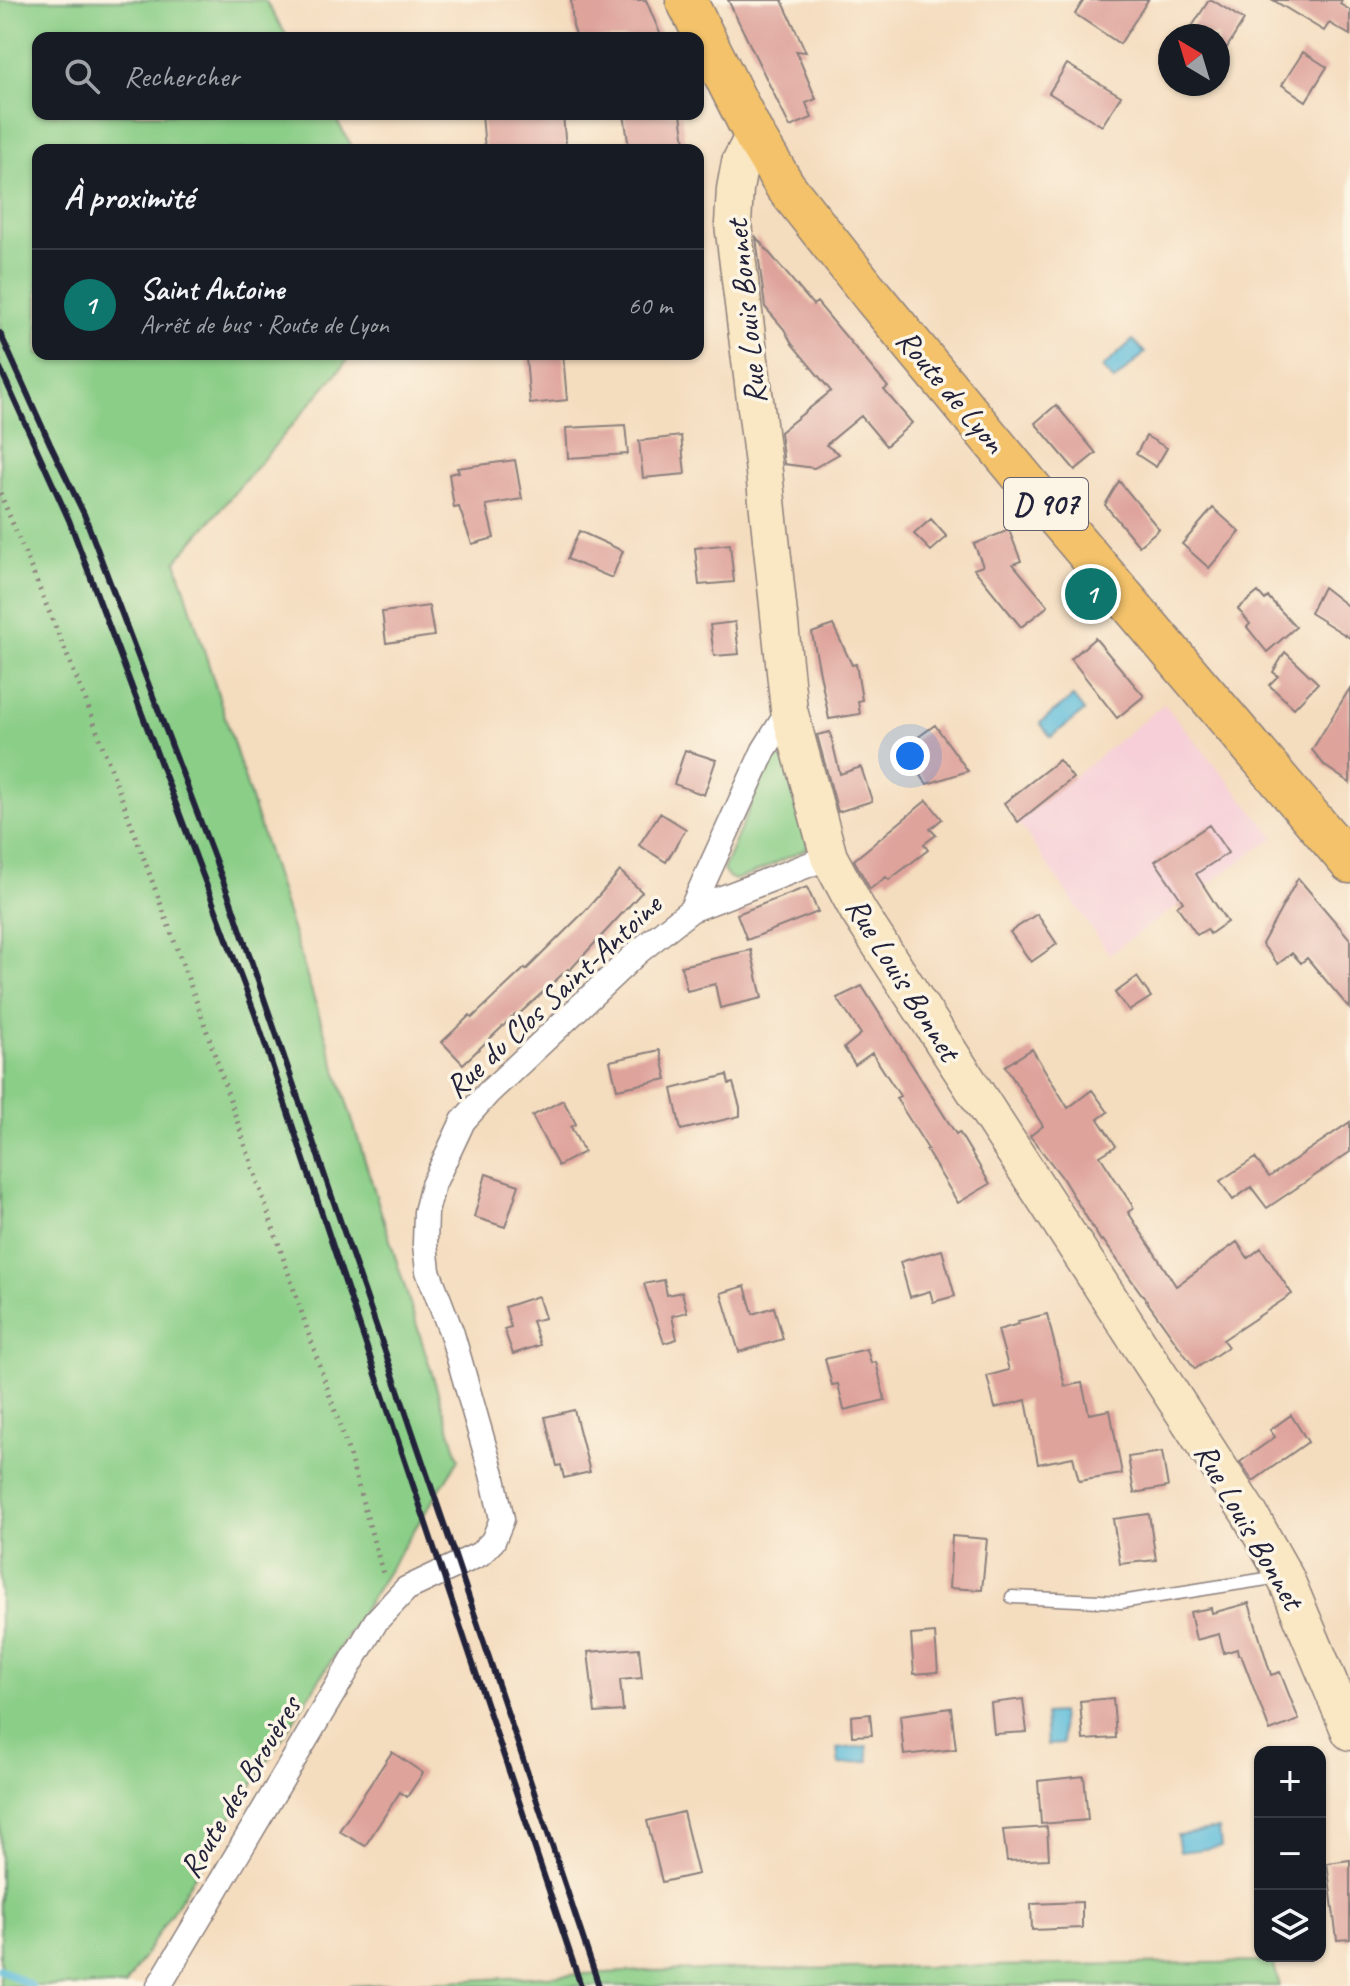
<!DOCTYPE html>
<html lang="fr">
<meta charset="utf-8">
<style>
body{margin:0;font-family:Caveat,sans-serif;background:#242831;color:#f1f3f6}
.controls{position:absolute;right:24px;bottom:24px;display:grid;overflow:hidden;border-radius:16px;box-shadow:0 2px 6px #0004}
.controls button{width:72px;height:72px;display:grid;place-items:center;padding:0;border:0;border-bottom:2px solid #363941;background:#171b24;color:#f1f3f6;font:40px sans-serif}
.compass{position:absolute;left:1158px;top:24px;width:72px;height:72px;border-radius:50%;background:#171b24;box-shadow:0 2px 6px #0004;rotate:322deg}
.you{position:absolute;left:910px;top:756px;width:28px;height:28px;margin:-20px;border:6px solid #fff;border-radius:50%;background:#1a73e8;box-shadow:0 0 0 12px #1a73e833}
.badge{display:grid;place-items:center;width:52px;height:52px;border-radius:50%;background:#0f766e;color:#fff;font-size:26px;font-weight:700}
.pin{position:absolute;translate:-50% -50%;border:4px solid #fff;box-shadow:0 2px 8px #0006}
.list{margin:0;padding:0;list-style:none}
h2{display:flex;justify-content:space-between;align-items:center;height:104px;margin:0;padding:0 32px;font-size:34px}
h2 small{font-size:26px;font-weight:400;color:#9ea1a6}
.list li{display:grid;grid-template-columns:52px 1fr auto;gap:24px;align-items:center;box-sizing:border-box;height:112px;padding:0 32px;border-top:2px solid #363941}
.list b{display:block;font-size:30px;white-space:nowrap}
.list p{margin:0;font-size:26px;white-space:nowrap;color:#9ea1a6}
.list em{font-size:26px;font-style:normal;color:#9ea1a6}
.icon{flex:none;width:44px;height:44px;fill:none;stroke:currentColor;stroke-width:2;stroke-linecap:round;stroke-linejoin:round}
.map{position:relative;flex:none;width:1350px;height:1986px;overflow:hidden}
.search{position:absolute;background:#171b24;box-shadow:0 2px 6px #0004;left:32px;top:32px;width:672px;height:88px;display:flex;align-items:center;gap:20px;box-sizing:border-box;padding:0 28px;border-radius:16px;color:#9ea1a6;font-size:30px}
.panel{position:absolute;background:#171b24;box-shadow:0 2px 6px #0004;left:32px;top:144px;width:672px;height:216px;border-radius:16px}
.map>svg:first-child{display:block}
.built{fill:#f6cfd8}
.green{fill:#8ace87;stroke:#567861;stroke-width:2}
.water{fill:#5bbcda;stroke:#3e6f8a;stroke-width:2}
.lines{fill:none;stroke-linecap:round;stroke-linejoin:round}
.stream{stroke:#5bbcda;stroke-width:8}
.building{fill:#dea39b}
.lane-casing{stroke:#8b7f7c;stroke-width:15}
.street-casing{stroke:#8b7f7c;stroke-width:27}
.secondary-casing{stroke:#8b7f7c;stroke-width:39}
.primary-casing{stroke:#8b7f7c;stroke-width:43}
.path{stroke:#8b7f7c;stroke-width:5;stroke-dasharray:2 6;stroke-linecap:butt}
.lane{stroke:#fff;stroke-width:12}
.street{stroke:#fff;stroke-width:24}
.secondary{stroke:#fae7c3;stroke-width:36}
.primary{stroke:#f3c26a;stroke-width:40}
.rail{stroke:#22223b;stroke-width:6}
.labels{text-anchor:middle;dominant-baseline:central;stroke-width:7;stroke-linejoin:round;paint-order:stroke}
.shield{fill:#fcf5e5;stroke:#63616e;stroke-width:2}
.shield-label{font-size:30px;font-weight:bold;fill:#22223b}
.street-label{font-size:32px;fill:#22223b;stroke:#fcf5e5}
</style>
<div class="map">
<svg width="1350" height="1986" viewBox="0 0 1350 1986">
<rect width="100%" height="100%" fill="#fcf5e5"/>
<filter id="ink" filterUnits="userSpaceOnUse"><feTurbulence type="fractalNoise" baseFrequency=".0125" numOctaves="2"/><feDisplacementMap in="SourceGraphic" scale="16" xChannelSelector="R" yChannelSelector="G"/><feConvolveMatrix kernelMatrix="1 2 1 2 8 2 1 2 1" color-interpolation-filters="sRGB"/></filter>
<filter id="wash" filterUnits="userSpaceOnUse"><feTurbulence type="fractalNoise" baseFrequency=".006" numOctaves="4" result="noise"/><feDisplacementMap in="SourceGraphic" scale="32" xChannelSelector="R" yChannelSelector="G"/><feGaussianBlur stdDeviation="1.8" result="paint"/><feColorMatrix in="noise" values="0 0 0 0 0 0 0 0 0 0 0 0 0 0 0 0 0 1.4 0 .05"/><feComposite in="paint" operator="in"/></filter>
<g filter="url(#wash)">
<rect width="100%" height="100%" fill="#f4dcbe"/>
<path class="built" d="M1164,704l111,133 -166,117 -91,-132z"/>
<path class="green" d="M0,0h265l23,38h-250v76h295l21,36h-316v204h315l-177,207 283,898 -334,527h-125z
M784,757l24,91 -58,27 -16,5 -7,-4 -4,-6 44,-103 9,-9z
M1273,1962l7,24h-931l295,-15z"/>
<path class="water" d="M1133,340l12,13 -31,28 -12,-13z
M1073,697l11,14 -33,26 -11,-14z
M1060,1713l3,31 -16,1 -2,-31z
M867,1746l2,15 -30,4 -2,-16z
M1219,1829l2,18 -41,5 -3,-17z"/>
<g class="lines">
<path class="stream" d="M0,1969l31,17"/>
</g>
<g id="blocks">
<path class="building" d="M571,0h75l16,38h-85l-4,-12z
M728,0h54l24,52 -10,-1 20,48 -10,4 6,15 -22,9z
M1084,0h64l-28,44 -45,-30z
M1209,0h3l32,20 -26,42v-26h-32z
M1273,0h69l-2,4 10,6v25l-21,-12 -5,8z
M1303,52l24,15 -21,34 -24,-16z
M1067,64l54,32 -19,30 -53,-33z
M482,114h81l3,36h-81z
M624,114h57l4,29 -56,6z
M756,237l57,68 4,-3 71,85 -4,3 28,33 -26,23 -25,-30 -35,29 13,9 -25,14 -30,-4 -4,-32 51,-41 -39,-47 -8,-15 -19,-22z
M539,354h24l4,46 -37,4 -4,-46 14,-1z
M1056,405l40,48 -21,17 -40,-47z
M625,425l3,29 -60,4 -2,-30z
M681,436l4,38 -42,4 -4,-37z
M1146,436l21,12 -11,19 -20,-13z
M515,460l7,39 -36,6 8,33 -22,6 -13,-37 -5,1 -5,-34 10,-2 -2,-4z
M1119,481l40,48 -20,17 -34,-41z
M1213,508l27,24 -31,36 -27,-24z
M931,519l16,18 -16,14 -17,-17z
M1009,530l12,31 -8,3 35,42 -27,21 -47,-58 9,-3 -9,-22z
M579,531l44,20 -11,27 -45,-19z
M730,544l4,38 -35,3 -4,-37z
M1323,587l27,21v30l-40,-25z
M1258,592l7,8 3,-3 28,30 -29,25 -20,-25 3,-3 -12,-15z
M429,606l5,30 -48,7 -4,-31z
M735,622l4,32 -25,2 -4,-31z
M833,625l19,40 4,-1 6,36 -4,1 2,13 -31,5 -17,-86z
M1095,638l49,58 -27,22 -46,-59z
M1285,652l33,31 -24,25 -25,-23 9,-9 -5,-4z
M1350,688v95l-25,-17 -13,-16z
M935,725l33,46 -41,13 -25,-35z
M830,732l10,42 21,-7 11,34 -34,11 -21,-77z
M685,750l31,10 -12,35 -30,-11z
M1059,760l14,18 -55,44 -14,-19z
M927,800l15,19 -12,10 6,6 -12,9 4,6 -39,30 -3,-3 -16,12 -16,-29z
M660,813l26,16 -20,33 -27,-17z
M1209,825l19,28 -32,21 31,48 -17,12 -3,-5 -10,6 -20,-29 6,-4 -28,-41z
M620,871l22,21 -73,79 -1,-2 -51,47 -1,-2 -53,50 -21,-22 28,-27 2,3 53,-50 1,2 60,-60z
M1298,878l52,61v70l-43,-51 -6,5 -9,-10 -14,11 -16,-20z
M807,887l11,25 -71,28 -10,-26z
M1037,914l20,30 -26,18 -21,-30z
M751,950l11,48 -42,10 -5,-24 -28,7 -6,-25z
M1137,977l14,20 -22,14 -14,-18z
M862,986l94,148 3,-2 31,52 -32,19 -32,-53 2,-1 -32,-51 4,-2 -28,-43 -17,12 -11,-17 17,-14 -24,-36z
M1032,1049l36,59 24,-18 16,22 -10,7 18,27 -16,10 34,52 -6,4 48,74 61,-44 11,16 13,-10 31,46 -69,46 5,7 -33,22 -92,-129 -2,1 -40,-65 -31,-40 13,-10 -38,-60z
M660,1050l7,29 -50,10 -7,-28z
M727,1075l2,9 4,-1 7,24v9l-59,14 -9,-41z
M563,1100l13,24 -5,3 13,25 -26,14 -26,-50z
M1350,1122v30l-83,56 -16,-21 -18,13 -13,-19 35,-23 14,19z
M486,1174l33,11 -14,42 -31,-10z
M942,1250l13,46 -22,6 -3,-11 -20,6 -10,-35z
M664,1280l3,15 15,-3 5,20 -15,4 5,23 -13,4 -20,-59z
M745,1286l8,28 21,-7 9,32 -44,13 -18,-59z
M538,1296l7,22 -13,3 8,24 -27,9 -9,-25 7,-2 -6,-20z
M1047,1314l18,72 17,-3 7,31 21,-4 12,64 -43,7 -6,-24 -35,7 -12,-64 -31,8 -8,-32 22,-6 -11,-40 21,-6 -1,-3z
M867,1349l4,14 5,-1 9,38 -41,10 -6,-26 -6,1 -7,-26z
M574,1410l16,62 -26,6 -3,-13 -4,1 -12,-49z
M1291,1415l17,27 -55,39 -13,-19 35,-25 -5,-7z
M1162,1452l6,35 -34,6 -6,-36z
M1149,1514l7,46 -36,4 -7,-45z
M952,1536l35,3 -5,51 -33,-2z
M1249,1603l22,72 9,-3 19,48 -29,11 -29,-76h-3l-1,-6 -13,4 -5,-19 -23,6 -6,-28 21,-4 1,5z
M935,1633l3,39 -24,2 -3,-39z
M639,1648l3,30 -22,2 3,31 -28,2 -7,-61z
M1113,1698l3,40 -33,2 -3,-39z
M1023,1699l4,33 -33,2 -3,-31z
M951,1708l5,41 -52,6 -4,-40z
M870,1714l2,21 -20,1 -1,-20z
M392,1752l31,21 -16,24 -7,-5 -35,54 -26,-15z
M1084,1776l4,44 -47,4 -3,-43z
M683,1812l15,62 -36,8 -15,-61z
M1047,1827l2,32 -42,2 -4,-31z
M1350,1860v79l-13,1 -10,-77z
M1082,1902v26l-50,2 -1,-26z"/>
</g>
</g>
<g filter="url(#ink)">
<use href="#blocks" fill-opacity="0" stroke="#8b7f7c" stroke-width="2"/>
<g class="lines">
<defs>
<path id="lane" d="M1012,1597l109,5 158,-25"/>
<path id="street" d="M691,910l73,-160 25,-40
M159,1986l217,-365 30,-32 74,-35 13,-13 9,-22 -10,-45 -40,-140 -24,-63 -3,-27 1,-32 7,-27 30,-64 25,-28 150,-141 53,-42 138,-53"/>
<path id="secondary" d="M754,135l-14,27 -5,27 -2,35 31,248 25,238 40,147 29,54 392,604 35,62 65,155"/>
<path id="primary" d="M686,0l68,135 31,51 88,111 166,200 311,366"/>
</defs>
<use href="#lane" class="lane-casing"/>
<use href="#street" class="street-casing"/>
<use href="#secondary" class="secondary-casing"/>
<use href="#primary" class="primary-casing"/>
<path class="path" d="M0,493l86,208 115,313 146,433 37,130"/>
<use href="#lane" class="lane"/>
<use href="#street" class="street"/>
<use href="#secondary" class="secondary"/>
<use href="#primary" class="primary"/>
<path class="rail" d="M0,333l50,111 34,70 147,388 223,651 145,433
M0,368l69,152 186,494 326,972"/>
</g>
</g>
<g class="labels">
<rect class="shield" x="1004" y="478" width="84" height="52" rx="6"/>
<g class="shield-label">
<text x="1046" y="504">D 907</text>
</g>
<g class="street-label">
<text transform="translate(746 312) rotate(-96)">Rue Louis Bonnet</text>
<text transform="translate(951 391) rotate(50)">Route de Lyon</text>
<text transform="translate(903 979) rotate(58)">Rue Louis Bonnet</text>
<text transform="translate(553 996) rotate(-43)">Rue du Clos Saint-Antoine</text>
<text transform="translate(1249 1526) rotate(60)">Rue Louis Bonnet</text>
<text transform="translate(240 1787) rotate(-59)">Route des Brouères</text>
</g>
</g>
</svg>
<div class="controls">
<button>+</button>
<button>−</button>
<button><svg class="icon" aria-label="layers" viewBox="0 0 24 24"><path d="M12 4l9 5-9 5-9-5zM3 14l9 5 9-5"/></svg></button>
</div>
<svg class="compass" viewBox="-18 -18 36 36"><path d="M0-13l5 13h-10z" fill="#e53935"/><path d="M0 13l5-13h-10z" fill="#9ea1a6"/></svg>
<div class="you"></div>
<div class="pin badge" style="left:1091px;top:594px">1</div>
<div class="search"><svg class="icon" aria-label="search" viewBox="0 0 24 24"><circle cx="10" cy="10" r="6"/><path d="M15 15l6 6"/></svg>Rechercher</div>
<section class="panel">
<h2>À proximité<small></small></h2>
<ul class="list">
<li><span class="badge">1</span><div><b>Saint Antoine</b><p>Arrêt de bus · Route de Lyon</p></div><em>60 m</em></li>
</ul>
</section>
</div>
